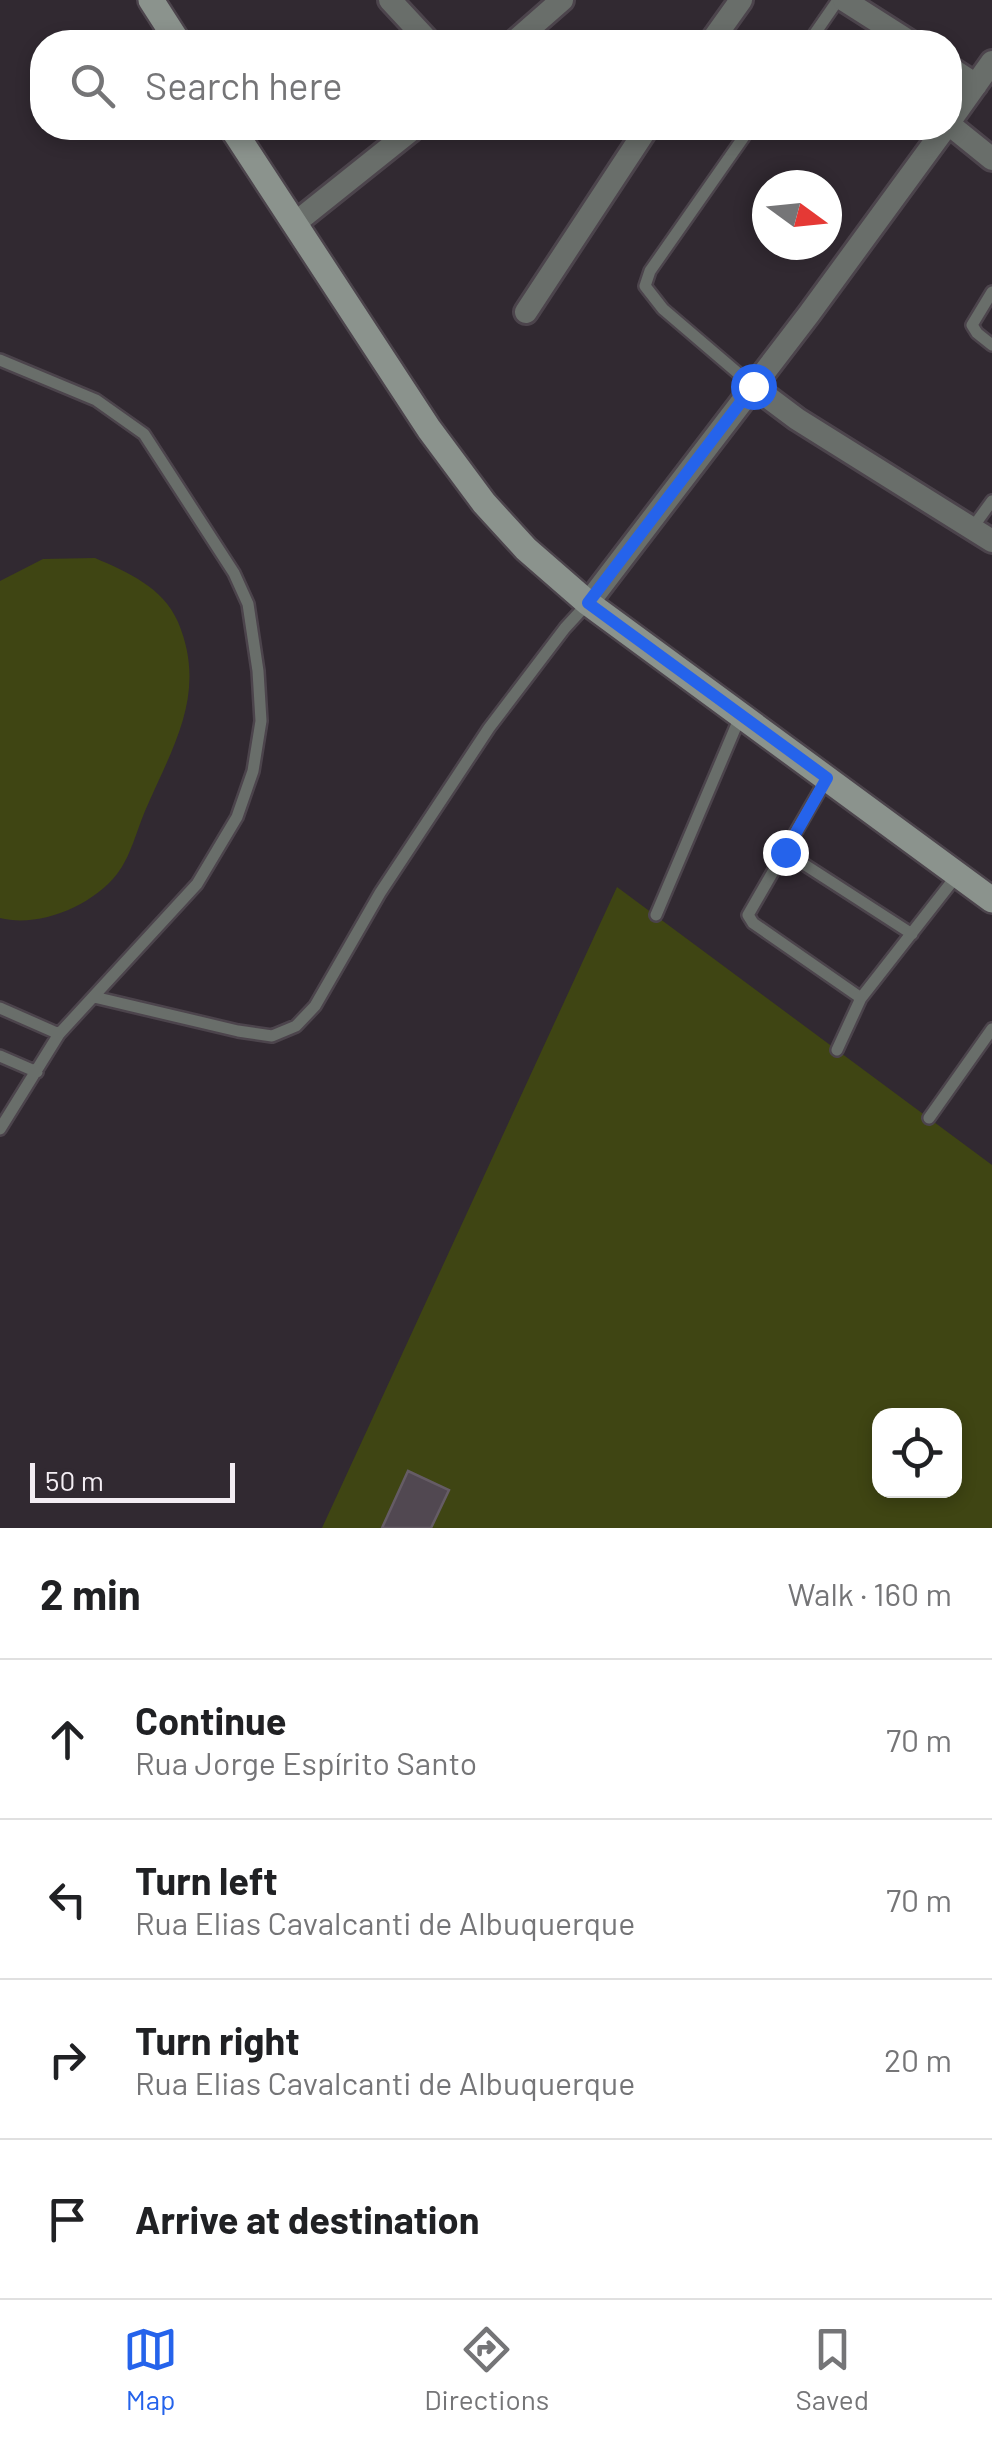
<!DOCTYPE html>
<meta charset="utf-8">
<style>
body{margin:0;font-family:Barlow,sans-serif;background:#f2f2f2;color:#202124}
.controls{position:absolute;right:30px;bottom:30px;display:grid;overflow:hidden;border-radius:20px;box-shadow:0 5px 15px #0003}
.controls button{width:90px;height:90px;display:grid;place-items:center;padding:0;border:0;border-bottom:2px solid #e0e0e0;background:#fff;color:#202124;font:50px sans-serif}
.compass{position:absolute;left:752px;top:170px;width:90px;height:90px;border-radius:50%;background:#fff;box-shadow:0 5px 15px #0003;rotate:105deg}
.scale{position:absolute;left:30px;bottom:25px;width:205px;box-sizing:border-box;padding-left:10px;border:5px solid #f3edf3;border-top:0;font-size:28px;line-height:35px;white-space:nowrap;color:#f3edf3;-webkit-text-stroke:8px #312931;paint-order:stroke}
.stop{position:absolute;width:30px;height:30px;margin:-22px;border:8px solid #2563eb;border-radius:50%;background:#fff}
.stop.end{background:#2563eb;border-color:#fff;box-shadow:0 2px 10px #0008}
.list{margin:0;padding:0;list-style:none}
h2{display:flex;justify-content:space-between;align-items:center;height:130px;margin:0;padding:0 40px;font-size:42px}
h2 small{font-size:32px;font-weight:400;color:#757577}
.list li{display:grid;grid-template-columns:65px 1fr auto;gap:30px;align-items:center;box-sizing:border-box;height:160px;padding:0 40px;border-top:2px solid #e0e0e0}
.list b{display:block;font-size:38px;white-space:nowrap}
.list p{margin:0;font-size:32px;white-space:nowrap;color:#757577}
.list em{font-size:32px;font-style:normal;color:#757577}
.icon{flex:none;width:55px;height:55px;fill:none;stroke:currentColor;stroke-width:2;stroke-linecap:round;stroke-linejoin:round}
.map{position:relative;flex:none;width:992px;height:1528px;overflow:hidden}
.search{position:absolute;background:#fff;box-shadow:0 5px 15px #0003;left:30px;right:30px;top:30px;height:110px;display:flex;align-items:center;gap:25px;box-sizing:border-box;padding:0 35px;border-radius:40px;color:#757577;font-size:38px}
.sheet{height:770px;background:#fff}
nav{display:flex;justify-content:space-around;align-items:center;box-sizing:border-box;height:140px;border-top:2px solid #e0e0e0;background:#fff;font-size:28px;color:#757577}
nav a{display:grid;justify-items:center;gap:5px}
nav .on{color:#2563eb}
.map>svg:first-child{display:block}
.green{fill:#3f4513;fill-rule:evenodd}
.building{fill:#514851;stroke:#655c65;stroke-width:2.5}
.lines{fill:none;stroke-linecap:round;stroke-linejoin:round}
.lane-casing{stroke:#4c444c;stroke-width:16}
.street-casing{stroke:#4c444c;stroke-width:28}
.secondary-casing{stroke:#4c444c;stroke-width:30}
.lane{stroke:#696e6a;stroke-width:11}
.street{stroke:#696e6a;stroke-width:22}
.secondary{stroke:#8b938d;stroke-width:25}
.route{stroke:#2563eb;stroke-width:12}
</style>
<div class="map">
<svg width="992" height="1528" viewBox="0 0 992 1528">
<rect width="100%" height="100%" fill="#312931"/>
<path class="green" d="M95,558c32,14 68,29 83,64 30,71 -5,124 -33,189 -8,19 -15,47 -28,63 -25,32 -78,54 -117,44v-337l43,-22z
M617,887l375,278v363h-670zM880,1416h74v74h-74z"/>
<path class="building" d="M408,1471l41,19 -18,38h-49z"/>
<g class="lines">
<defs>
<path id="lane" d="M809,42l29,-42
M750,128l-100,143 -5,15 18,23 90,77
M992,292l-20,33 5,8 15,12
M0,360l96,40 48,34 90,139 14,31 10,67 3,50 -8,50 -16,46 -40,67 -138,150 -59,95
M973,527l19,-26
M827,778l-79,137 5,8 108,75
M785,852l127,82
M656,915l84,-198
M94,997l144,34 34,5 24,-10 19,-20 65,-113 109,-165 76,-100 23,-25
M0,1008l59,26
M837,1050l24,-52 97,-124
M0,1056l37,16
M929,1118l63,-89"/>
<path id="street" d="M390,0l39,42
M844,0l66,42
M514,42l48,-42
M711,42l30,-42
M950,68l26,17
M950,121l42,-59
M950,125l42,34
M294,224l120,-96
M526,312l121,-184
M753,386l44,33 195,122
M588,603l221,-289 136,-186"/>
<path id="secondary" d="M151,0l27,42
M232,128l197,301 55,74 42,46 62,54 404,297"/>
</defs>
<use href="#lane" class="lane-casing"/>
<use href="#street" class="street-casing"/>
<use href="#secondary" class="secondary-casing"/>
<use href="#lane" class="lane"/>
<use href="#street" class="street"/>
<use href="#secondary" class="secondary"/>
</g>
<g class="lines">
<path class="route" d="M753,386l-165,217 239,175 -42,74"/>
</g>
</svg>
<div class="controls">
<button><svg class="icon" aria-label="locate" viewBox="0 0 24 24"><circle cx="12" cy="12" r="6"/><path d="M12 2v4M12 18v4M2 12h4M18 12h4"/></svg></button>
</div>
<svg class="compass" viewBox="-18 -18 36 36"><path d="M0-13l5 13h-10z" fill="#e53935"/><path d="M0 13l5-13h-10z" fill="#757577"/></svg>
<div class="scale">50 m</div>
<div class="stop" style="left:753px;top:386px"></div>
<div class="stop end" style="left:785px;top:852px"></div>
<div class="search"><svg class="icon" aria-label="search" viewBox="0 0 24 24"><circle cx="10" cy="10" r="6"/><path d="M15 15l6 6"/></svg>Search here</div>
</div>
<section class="sheet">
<h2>2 min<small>Walk · 160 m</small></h2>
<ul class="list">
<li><svg class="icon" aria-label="ahead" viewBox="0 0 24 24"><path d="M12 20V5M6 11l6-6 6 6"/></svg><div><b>Continue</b><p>Rua Jorge Espírito Santo</p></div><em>70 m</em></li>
<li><svg class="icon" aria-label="left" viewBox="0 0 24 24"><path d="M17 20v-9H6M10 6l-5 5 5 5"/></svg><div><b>Turn left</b><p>Rua Elias Cavalcanti de Albuquerque</p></div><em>70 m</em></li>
<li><svg class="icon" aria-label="right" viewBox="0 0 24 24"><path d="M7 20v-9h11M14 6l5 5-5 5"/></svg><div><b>Turn right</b><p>Rua Elias Cavalcanti de Albuquerque</p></div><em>20 m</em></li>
<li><svg class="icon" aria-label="arrive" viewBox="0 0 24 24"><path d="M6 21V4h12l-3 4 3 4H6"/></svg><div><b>Arrive at destination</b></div></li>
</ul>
</section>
<nav>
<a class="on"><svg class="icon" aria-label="map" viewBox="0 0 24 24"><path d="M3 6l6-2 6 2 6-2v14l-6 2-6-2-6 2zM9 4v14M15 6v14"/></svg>Map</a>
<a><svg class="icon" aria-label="directions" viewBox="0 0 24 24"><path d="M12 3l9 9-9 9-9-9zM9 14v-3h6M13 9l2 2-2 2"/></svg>Directions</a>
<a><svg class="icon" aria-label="saved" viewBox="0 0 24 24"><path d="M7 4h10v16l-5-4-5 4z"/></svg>Saved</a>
</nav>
